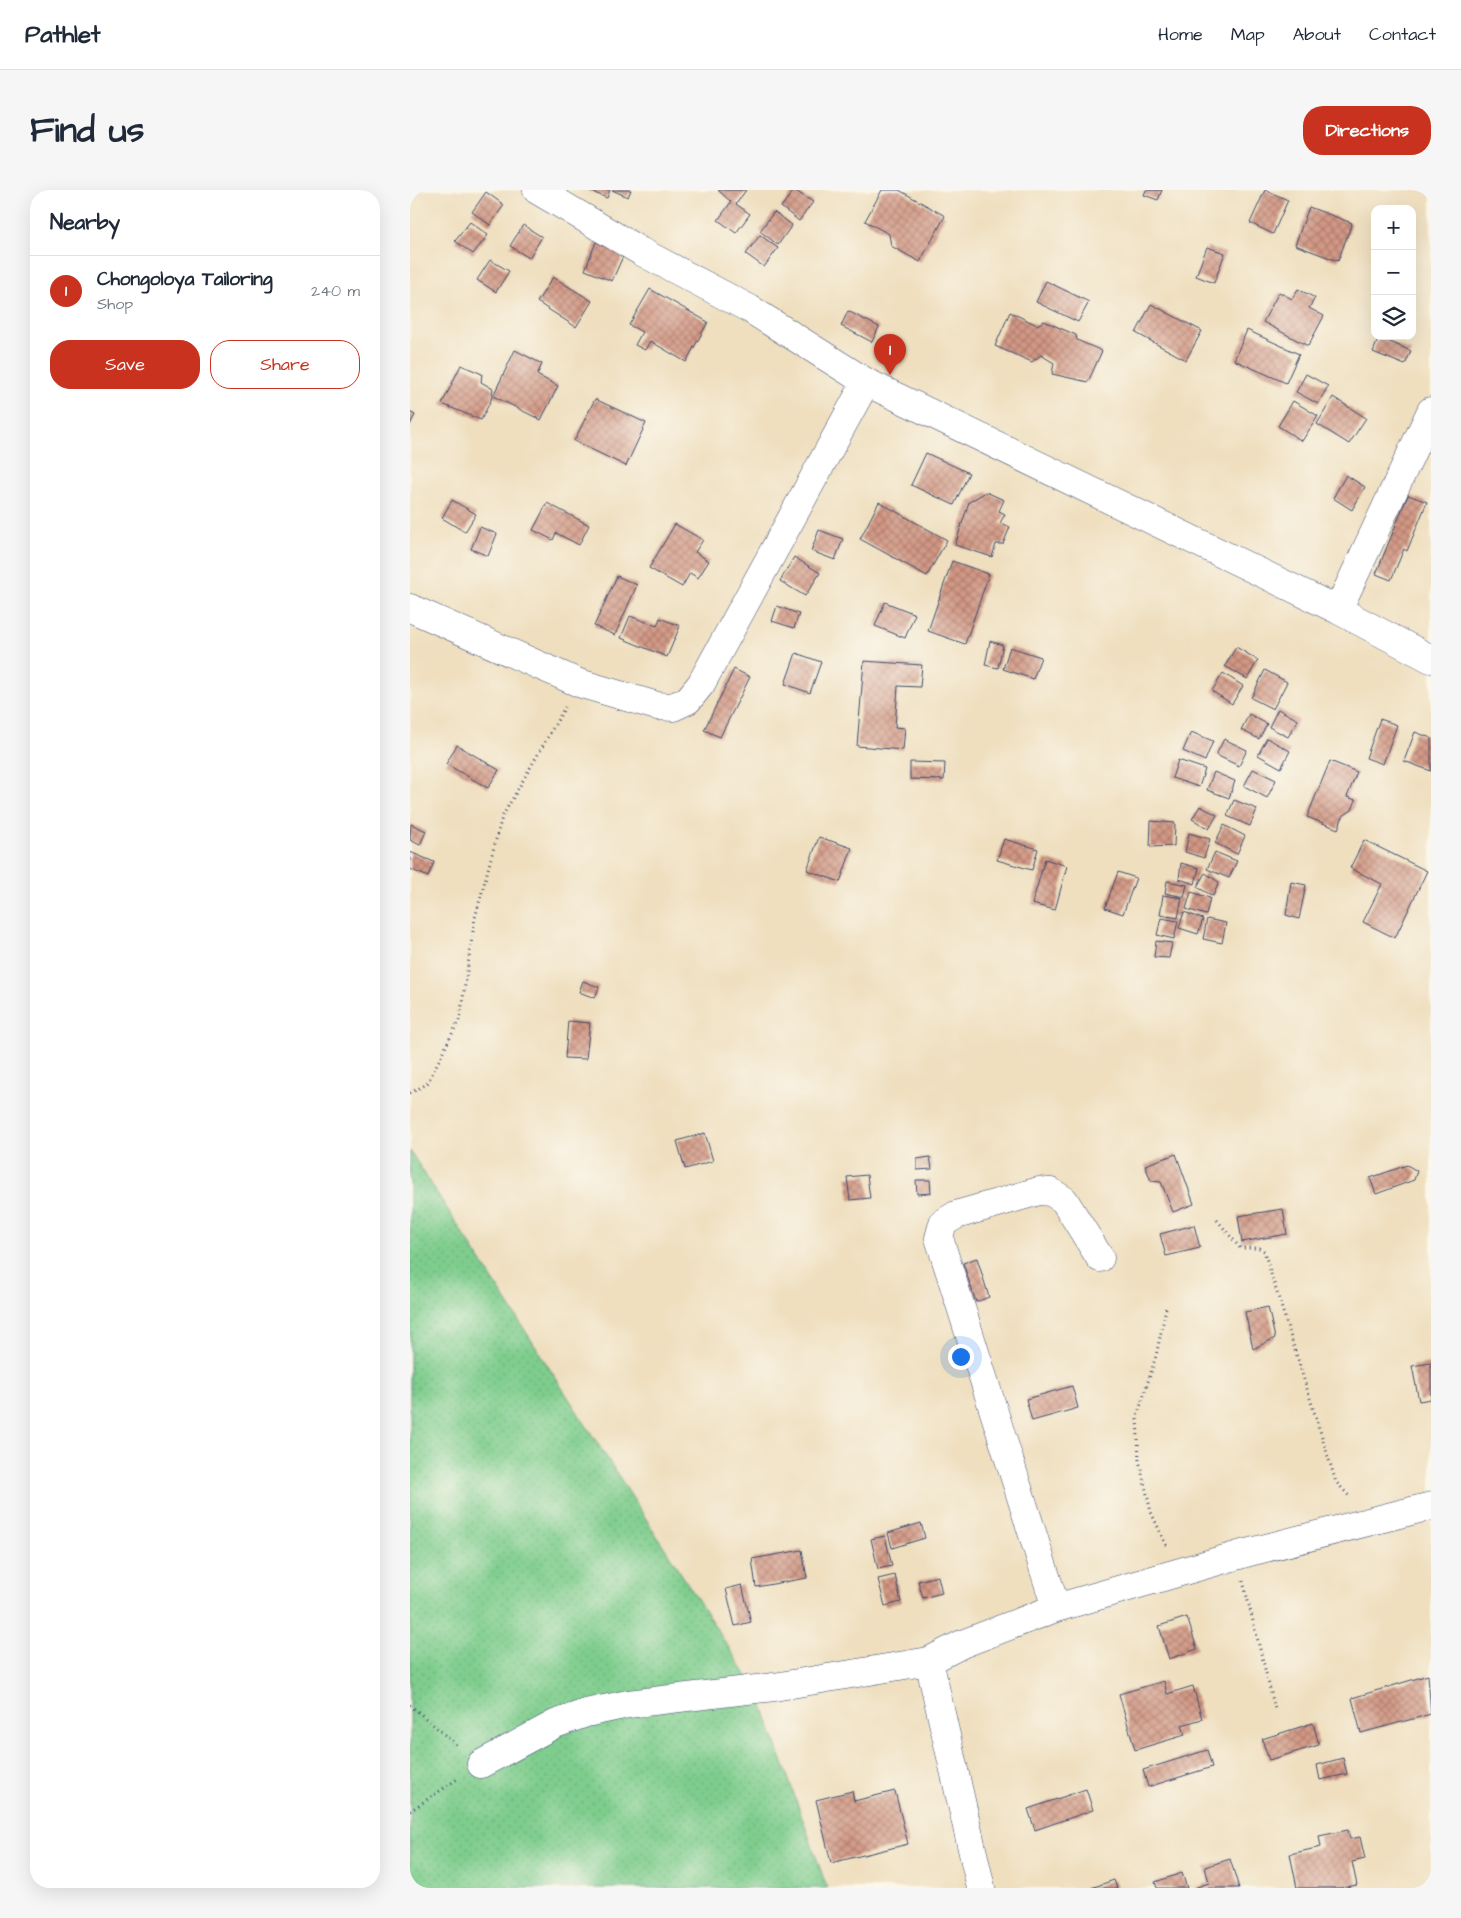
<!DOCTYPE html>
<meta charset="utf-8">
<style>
body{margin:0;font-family:"Architects Daughter",sans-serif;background:#f6f6f7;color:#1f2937}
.controls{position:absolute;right:15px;top:15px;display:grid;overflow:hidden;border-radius:10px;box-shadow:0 5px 20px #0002}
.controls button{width:45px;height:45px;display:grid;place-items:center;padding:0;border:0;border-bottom:1px solid #e0e1e3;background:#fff;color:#1f2937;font:25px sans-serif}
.you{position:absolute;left:550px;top:1166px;width:18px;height:18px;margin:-12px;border:4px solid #fff;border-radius:50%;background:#1a73e8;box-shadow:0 0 0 8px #1a73e833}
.badge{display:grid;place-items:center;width:32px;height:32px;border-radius:50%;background:#c8321e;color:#fff;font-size:16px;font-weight:700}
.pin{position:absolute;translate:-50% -41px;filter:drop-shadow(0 1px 2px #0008)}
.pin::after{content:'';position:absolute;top:26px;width:18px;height:15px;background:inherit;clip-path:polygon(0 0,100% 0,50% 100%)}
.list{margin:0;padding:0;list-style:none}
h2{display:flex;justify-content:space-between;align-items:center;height:65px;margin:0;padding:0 20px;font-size:21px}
h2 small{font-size:16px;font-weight:400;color:#747a83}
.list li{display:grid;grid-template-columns:32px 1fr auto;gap:15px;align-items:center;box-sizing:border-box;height:70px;padding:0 20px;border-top:1px solid #e0e1e3}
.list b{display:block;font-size:19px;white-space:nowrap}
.list p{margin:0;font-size:16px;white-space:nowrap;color:#747a83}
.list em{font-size:16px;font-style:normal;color:#747a83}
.actions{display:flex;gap:10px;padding:15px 20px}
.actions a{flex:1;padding:11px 0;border:1px solid #c8321e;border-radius:20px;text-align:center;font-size:18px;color:#c8321e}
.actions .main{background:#c8321e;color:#fff}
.icon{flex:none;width:28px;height:28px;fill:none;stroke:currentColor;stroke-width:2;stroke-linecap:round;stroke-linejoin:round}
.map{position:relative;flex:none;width:1021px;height:1698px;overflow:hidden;border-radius:20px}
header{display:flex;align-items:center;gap:30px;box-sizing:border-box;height:70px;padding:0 25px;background:#fff;border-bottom:1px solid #e0e1e3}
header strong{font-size:24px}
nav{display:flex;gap:28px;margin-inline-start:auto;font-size:18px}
.intro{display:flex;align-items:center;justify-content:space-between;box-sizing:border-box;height:120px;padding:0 30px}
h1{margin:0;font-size:35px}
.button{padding:12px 22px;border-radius:20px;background:#c8321e;color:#fff;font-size:18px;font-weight:700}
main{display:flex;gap:30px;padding:0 30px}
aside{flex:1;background:#fff;border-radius:20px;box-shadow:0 5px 20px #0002}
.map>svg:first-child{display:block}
.grass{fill:url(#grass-dots);stroke:#4c7e76}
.building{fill:url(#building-cross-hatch)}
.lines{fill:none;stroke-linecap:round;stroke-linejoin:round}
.minor-casing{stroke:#3b496d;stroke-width:29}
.path{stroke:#3b496d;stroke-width:3;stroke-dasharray:1 4;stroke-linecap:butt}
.minor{stroke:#fff;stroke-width:28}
</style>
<header>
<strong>Pathlet</strong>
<nav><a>Home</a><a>Map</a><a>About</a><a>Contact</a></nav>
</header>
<div class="intro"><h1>Find us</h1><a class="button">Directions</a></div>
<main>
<aside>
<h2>Nearby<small></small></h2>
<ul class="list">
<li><span class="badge">1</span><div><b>Chongoloya Tailoring</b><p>Shop</p></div><em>240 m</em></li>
</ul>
<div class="actions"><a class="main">Save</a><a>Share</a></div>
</aside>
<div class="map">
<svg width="1021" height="1698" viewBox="0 0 1021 1698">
<defs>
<pattern id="grass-dots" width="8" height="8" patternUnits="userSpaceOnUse" patternTransform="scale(1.25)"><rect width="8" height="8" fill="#7ecd8d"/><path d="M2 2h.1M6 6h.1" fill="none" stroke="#6cb07c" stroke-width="1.8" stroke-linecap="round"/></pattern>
<pattern id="building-cross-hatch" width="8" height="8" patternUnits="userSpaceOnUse" patternTransform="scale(1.25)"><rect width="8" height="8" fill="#d39884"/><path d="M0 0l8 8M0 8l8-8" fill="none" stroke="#aa7c6f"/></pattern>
</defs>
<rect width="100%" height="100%" fill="#fbf7ec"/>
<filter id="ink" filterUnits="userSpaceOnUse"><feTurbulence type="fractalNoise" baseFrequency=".02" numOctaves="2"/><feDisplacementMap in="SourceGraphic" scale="10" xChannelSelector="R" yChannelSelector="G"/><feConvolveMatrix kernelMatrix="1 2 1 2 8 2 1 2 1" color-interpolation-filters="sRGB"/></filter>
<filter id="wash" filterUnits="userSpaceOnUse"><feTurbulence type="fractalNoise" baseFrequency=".0096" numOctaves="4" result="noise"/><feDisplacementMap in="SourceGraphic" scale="20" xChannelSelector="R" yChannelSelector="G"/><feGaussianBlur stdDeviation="1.12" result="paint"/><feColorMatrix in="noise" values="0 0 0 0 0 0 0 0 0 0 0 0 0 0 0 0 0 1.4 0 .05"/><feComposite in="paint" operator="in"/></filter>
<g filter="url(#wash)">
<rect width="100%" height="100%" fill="#efdfbf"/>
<path class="grass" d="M0,961l349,544 68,193h-417z"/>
<g id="blocks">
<path class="building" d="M177,0h23l-3,8z
M202,0h19l-3,7z
M308,0h28l-10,14 14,10 -14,19 -18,-13 13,-18z
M384,0l19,12 -14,19 -18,-14z
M472,0h17l46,26 -25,46 -29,-16 -2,-12 -24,-13z
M736,0h16l-4,10 -14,-5z
M855,0l23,10 -15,34 -23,-11z
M76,2l18,13 -14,20 -18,-13z
M899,17l43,16 -14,38 -43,-16z
M364,22l18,13 -14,20 -18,-14z
M60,32l18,13 -15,19 -18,-13z
M113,35l19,12 -13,21 -19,-12z
M350,45l18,13 -14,19 -18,-13z
M186,52l28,12 -12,27 -27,-11z
M797,57l18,6 -11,30 -18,-7z
M80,70l19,11 -13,21 -19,-12z
M143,87l39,24 -16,26 -39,-25z
M636,91l43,21 -11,20 -42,-20z
M240,99l58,33 -22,40 -36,-21 -5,9 -10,-5 7,-13 -13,-7z
M888,99l17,9 -6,10 15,8 -16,30 -45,-24 16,-30 13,7z
M741,114l51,27 -16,29 -50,-27z
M438,121l31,16 -7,15 -31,-16z
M600,122l27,13 7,-4 32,14 1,5 25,11 -14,31 -36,-8 2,-11 -13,-8 -9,7 -37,-16z
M837,140l52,24 -13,29 -52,-23z
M969,147l32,14 -6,14 -32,-13z
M105,160l27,14 -5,11 21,11 -17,34 -48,-24z
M51,175l21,9 -1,8 12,7 -2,11 -10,20 -39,-16z
M896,184l22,12 -10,18 -22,-12z
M923,207l33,21 -17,26 -32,-20z
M185,209l51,24 -20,43 -52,-25z
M883,211l25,15 -16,25 -24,-15z
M0,222l5,3 -5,10z
M516,263l43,20 -15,32 -43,-20z
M936,285l19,12 -13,23 -19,-12z
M576,302l18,8 -5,11 6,3 -5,9 10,4 -7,17h-7l-4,13 -37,-12 14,-43z
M998,305l19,7 -20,49 -3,-2 -13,31 -15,-6z
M42,310l24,14 -11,18 -23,-14z
M469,312l68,38 -20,36 -67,-37z
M137,313l42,22 -10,20 -23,-12 -3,7 -20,-10z
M265,334l28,16 -8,12 14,9 -11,17 -8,-5 -8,14 -33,-19z
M70,337l17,7 -9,22 -17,-7z
M409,340l24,9 -8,21 -24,-9z
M384,367l26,16 -15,23 -25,-15z
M542,371l37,13 -24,70 -37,-13z
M207,386l20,9 -22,50 -21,-9z
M475,412l30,12 -10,24 -30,-12z
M367,416l22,8 -5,14 -22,-7z
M220,426l27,10 3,-8 20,8 -13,31 -46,-19z
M580,451l13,4 -5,23 -13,-3z
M600,457l31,10 -8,22 -30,-10z
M826,457l22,13 -11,19 -22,-13z
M386,463l25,9 -11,31 -25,-9z
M454,471l58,4 -2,22 -22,-1 -3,41 10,1 -2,22 -46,-4z
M324,479l16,8 -30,60 -16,-7z
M855,480l22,12 -14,27 -22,-11z
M813,483l20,13 -11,18 -20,-13z
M868,519l20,11 -10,17 -19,-10z
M839,524l18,10 -8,15 -18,-9z
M970,529l17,6 -14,39 -17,-6z
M781,542l22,9 -8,20 -22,-10z
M1005,542l16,6v33l-27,-10z
M857,548l23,13 -9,17 -23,-13z
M814,549l23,11 -8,16 -23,-11z
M47,555l42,25 -11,18 -42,-24z
M768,570l27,9 -6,18 -27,-9z
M920,571l27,11 -10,25 9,3 -4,10 -9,6 -5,13 -31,-12z
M500,572l35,1 -1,17 -34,-1z
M843,579l23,11 -9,18 -23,-12z
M804,582l21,9 -6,17 -22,-8z
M824,610l23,9 -7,17 -23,-10z
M790,616l17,9 -8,14 -17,-10z
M741,631l24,2 -1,23 -24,1z
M1,634l15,7 -6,14 -10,-5z
M814,635l21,11 -8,18 -22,-11z
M779,643l21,6 -6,19 -19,-6z
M409,647l33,11 -12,34 -33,-12z
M594,649l34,10 -6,21 -35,-10z
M954,650l63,31 -32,67 -32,-16 19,-38 -32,-16z
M0,662l24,10 -6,15 -18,-8z
M805,662l22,9 -8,17 -22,-9z
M635,669l22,7 -12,44 -23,-6z
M771,673l18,5 -4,16 -16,-5z
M708,682l18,6 -13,36 -18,-6z
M795,683l14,9 -6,14 -16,-9z
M757,691l20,4 -3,12 -19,-4z
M881,692l15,3 -7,34 -13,-4z
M781,702l19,6 -4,17 -20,-6z
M753,705l19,3 -4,20 -18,-3z
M774,722l19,7 -5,15 -19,-6z
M751,728l17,3 -4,18 -17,-4z
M797,729l19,4 -4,20 -19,-4z
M746,751l16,2 -3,15 -15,-1z
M173,791l16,6 -4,11 -16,-6z
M158,831l22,2 -4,36 -21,-1z
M295,943l8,28 -28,8 -8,-28z
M766,964l18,50 -21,8 -12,-30 -10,-1 -6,-16z
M520,967l2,12 -15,1v-11z
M997,975l10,6 -3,9 -38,14 -6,-16z
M457,985l3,23 -20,2 -3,-23z
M506,990h14l1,13 -14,1z
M873,1019l4,25 -45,8 -4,-26z
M784,1035l6,23 -34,8 -6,-22z
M567,1068l12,39 -13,5 -13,-39z
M858,1117l7,31 -22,11 -8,-37z
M1021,1173v36l-12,2 -7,-35z
M662,1196l6,22 -46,13 -6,-22z
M511,1333l4,15 -33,10 -4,-15z
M475,1346l7,30 -14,3 -7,-30z
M392,1360l5,28 -51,9 -4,-28z
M485,1385l6,27 -16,4 -7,-27z
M528,1386l4,17 -19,5 -5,-17z
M332,1395l9,37 -16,4 -9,-37z
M777,1427l10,32 -28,10 -10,-33z
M1018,1485l3,39 -70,19 -9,-35z
M754,1491l3,13 26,-8 9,33 -20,6 3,10 -50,15 -16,-56z
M903,1533l6,22 -50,15 -7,-21z
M797,1560l5,17 -64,20 -5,-17z
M933,1568l4,16 -27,6 -3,-15z
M676,1599l7,21 -58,20 -7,-21z
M442,1601l2,10 41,-10 13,53 -77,19 -15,-63z
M938,1640l2,9 10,-2 5,22 -13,3 5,23 -16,3h-44l-7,-34 31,-7 -2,-11z
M820,1669l9,29h-45l15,-5 -4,-16z
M772,1683l5,15h-30l-2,-6z
M704,1690l3,8h-26z"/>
</g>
</g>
<g filter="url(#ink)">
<use href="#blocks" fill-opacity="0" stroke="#3b496d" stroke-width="1"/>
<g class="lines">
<defs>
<path id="minor" d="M127,0l103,61 110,58 116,73 472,228 93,49
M0,418l169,75 78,23 16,1 15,-7 13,-16 165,-302
M928,420l93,-199
M646,1418l-117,-370 4,-15 13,-8 83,-24 12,1 13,8 36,58
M519,1471l52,227
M71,1574l74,-40 31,-11 42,-9 146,-17 155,-26 33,-17 94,-36 190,-55 185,-47"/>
</defs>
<use href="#minor" class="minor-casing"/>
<path class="path" d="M0,903l17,-9 33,-66 15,-100 27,-101 63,-110
M807,1030l23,28h19l5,3 72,231 14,15
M756,1118l-10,48 -19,61 2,43 12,52 16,35
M833,1391l32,128
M0,1515l49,42
M0,1621l49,-33"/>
<use href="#minor" class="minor"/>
</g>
</g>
</svg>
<div class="controls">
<button>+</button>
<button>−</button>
<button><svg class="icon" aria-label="layers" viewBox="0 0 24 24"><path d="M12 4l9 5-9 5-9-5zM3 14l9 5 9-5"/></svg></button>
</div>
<div class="you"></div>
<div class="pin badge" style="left:480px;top:185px">1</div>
</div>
</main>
